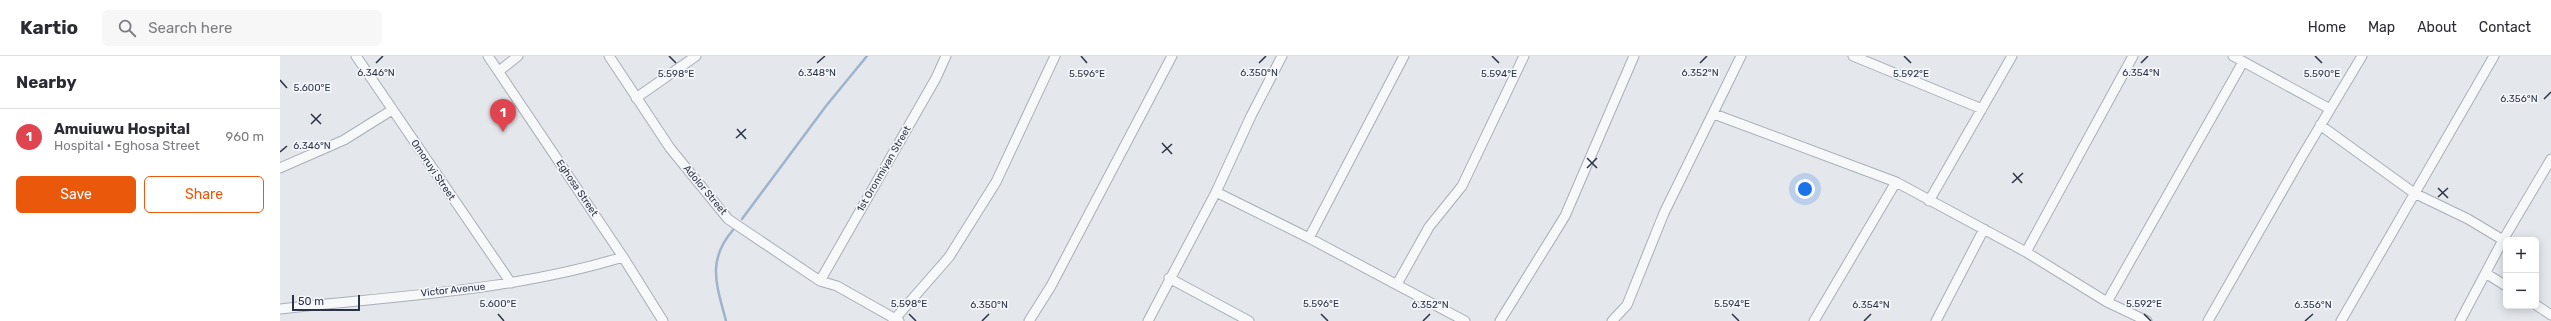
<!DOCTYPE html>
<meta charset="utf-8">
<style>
body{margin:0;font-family:Rubik,sans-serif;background:#f7f7f7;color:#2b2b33}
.controls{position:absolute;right:12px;bottom:12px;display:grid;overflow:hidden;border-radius:6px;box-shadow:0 2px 10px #0003}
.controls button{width:36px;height:36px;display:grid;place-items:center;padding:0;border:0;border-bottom:1px solid #e1e1e2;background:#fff;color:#2b2b33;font:20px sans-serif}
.scale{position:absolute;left:12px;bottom:10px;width:68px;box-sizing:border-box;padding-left:4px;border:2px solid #2b3445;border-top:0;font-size:11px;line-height:14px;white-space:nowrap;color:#2b3445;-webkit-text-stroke:3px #f4f6f9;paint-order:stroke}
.you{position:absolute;left:1525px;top:133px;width:14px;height:14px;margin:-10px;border:3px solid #fff;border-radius:50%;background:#1a73e8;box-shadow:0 0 0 6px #1a73e833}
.badge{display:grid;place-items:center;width:26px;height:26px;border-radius:50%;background:#ea580c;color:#fff;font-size:13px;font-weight:700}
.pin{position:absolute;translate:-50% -33px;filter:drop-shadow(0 1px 2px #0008)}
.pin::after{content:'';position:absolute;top:21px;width:14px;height:12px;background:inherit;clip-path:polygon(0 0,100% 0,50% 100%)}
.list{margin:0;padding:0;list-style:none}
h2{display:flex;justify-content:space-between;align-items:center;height:52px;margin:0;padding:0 16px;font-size:17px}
h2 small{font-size:13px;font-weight:400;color:#7c7c81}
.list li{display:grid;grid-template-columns:26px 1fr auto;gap:12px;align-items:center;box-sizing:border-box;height:56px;padding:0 16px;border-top:1px solid #e1e1e2}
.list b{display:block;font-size:15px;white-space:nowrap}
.list p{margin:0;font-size:13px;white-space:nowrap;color:#7c7c81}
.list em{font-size:13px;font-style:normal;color:#7c7c81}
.actions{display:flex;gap:8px;padding:12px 16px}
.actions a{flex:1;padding:9px 0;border:1px solid #ea580c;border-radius:6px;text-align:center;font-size:14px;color:#ea580c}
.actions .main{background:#ea580c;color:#fff}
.icon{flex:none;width:22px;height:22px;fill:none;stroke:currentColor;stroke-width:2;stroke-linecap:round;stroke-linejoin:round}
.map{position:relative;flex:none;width:2271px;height:265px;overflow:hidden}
header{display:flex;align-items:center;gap:24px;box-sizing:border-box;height:56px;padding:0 20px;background:#fff;border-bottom:1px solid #e1e1e2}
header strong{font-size:19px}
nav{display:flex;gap:22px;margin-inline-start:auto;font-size:14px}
.search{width:280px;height:36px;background:#f7f7f7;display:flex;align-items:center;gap:10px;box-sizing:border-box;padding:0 14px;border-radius:6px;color:#7c7c81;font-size:15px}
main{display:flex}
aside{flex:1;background:#fff}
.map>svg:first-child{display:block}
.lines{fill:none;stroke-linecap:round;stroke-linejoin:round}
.stream{stroke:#9fb4cc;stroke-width:2.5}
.street-casing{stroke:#a9aeb7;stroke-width:11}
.street{stroke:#f7f8fa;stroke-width:9}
.ticks{fill:none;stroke:#2b3445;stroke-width:1.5}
.labels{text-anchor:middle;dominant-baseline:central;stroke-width:3.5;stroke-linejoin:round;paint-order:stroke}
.street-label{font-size:10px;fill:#2b3445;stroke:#f4f6f9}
.ticks-label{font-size:10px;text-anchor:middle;fill:#2b3445;stroke:#f4f6f9;stroke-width:3.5;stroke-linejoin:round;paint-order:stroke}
</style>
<header>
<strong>Kartio</strong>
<div class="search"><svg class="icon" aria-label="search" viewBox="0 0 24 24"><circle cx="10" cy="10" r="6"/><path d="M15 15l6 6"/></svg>Search here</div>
<nav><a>Home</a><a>Map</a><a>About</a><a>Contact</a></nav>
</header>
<main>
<aside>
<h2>Nearby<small></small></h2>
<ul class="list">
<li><span class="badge" style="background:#e0444e">1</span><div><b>Amuiuwu Hospital</b><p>Hospital · Eghosa Street</p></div><em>960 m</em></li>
</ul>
<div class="actions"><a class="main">Save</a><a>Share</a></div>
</aside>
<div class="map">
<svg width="2271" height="265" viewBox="0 0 2271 265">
<rect width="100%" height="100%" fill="#e4e7ec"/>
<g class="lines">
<path class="stream" d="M462,163l84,-113 41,-50
M446,265c-9,-35 -20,-60 7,-91"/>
<defs>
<path id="street" d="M76,0l155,227
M208,0l135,201 40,64
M329,0l61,92 58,71 92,62 17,5 62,35
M1002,0l-31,60 -35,76 93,46 156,83
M1573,0l129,53
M1953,0l97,53
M219,15l19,-15
M356,42l60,-42
M1434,58l182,68
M2040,69l94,68 54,26 35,21
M0,112l64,-28 48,-30
M1649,145l83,-145
M1029,182l95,-182
M1746,196l107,-196
M2207,218l19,12
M889,222l80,43
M540,225l116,-203 10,-22
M1117,228l32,-57 33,-41 62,-130
M1827,246l136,-240
M2256,249l15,10
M0,253c115,-13 232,-18 343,-52
M613,265l56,-64 47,-75 59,-126
M749,265l22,-35 121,-230
M868,265l68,-129
M1220,265l65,-105 69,-160
M1332,265l15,-16 37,-92 77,-157
M1534,265l82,-139 130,70 81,50 40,19
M1656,265l48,-92
M1928,265l93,-163 61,-102
M2061,265l153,-265
M2180,265l43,-81 48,-81"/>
</defs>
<use href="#street" class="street-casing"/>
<use href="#street" class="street"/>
</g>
<path class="ticks" d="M389,0l7,7M801,0l6,7M1212,0l7,7M1624,0l7,7M2035,0l7,7M96,7l7,-7M537,7l8,-7M979,7l7,-7M1420,7l7,-7M1861,7l7,-7M0,24l7,8M2264,43l7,-7M31,58l10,10M31,68l10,-10M457,73l9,10M456,82l10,-9M882,87l10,11M0,96l7,-6M882,97l10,-9M1307,102l10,10M1307,112l10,-10M1733,117l9,10M1732,127l11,-10M2158,132l10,10M2158,141l10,-9M218,258l6,7M629,258l7,7M1041,258l7,7M1452,258l7,7M1864,258l7,7M702,265l7,-7M1143,265l7,-7M1584,265l7,-7M2025,265l8,-7"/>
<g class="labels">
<g class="street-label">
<text transform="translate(604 113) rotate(-60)">1st Oronmiyan Street</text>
<text transform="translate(153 114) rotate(56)">Omoruyi Street</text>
<text transform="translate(297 132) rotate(56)">Eghosa Street</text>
<text transform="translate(425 134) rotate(50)">Adolor Street</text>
<text transform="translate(173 234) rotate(-6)">Victor Avenue</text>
</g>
</g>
<g class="ticks-label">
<text x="1420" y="20">6.352°N</text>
<text x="96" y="20">6.346°N</text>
<text x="537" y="20">6.348°N</text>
<text x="979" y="20">6.350°N</text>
<text x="1861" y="20">6.354°N</text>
<text x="396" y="21">5.598°E</text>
<text x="807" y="21">5.596°E</text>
<text x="2042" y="21">5.590°E</text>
<text x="1219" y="21">5.594°E</text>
<text x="1631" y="21">5.592°E</text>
<text x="32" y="35">5.600°E</text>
<text x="2239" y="46">6.356°N</text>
<text x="32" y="93">6.346°N</text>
<text x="218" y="251">5.600°E</text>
<text x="629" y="251">5.598°E</text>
<text x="1041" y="251">5.596°E</text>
<text x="1452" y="251">5.594°E</text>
<text x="1864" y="251">5.592°E</text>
<text x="709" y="252">6.350°N</text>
<text x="1150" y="252">6.352°N</text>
<text x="1591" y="252">6.354°N</text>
<text x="2033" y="252">6.356°N</text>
</g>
</svg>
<div class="controls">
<button>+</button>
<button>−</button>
</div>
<div class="scale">50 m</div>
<div class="you"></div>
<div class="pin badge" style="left:223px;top:76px;background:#e0444e">1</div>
</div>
</main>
